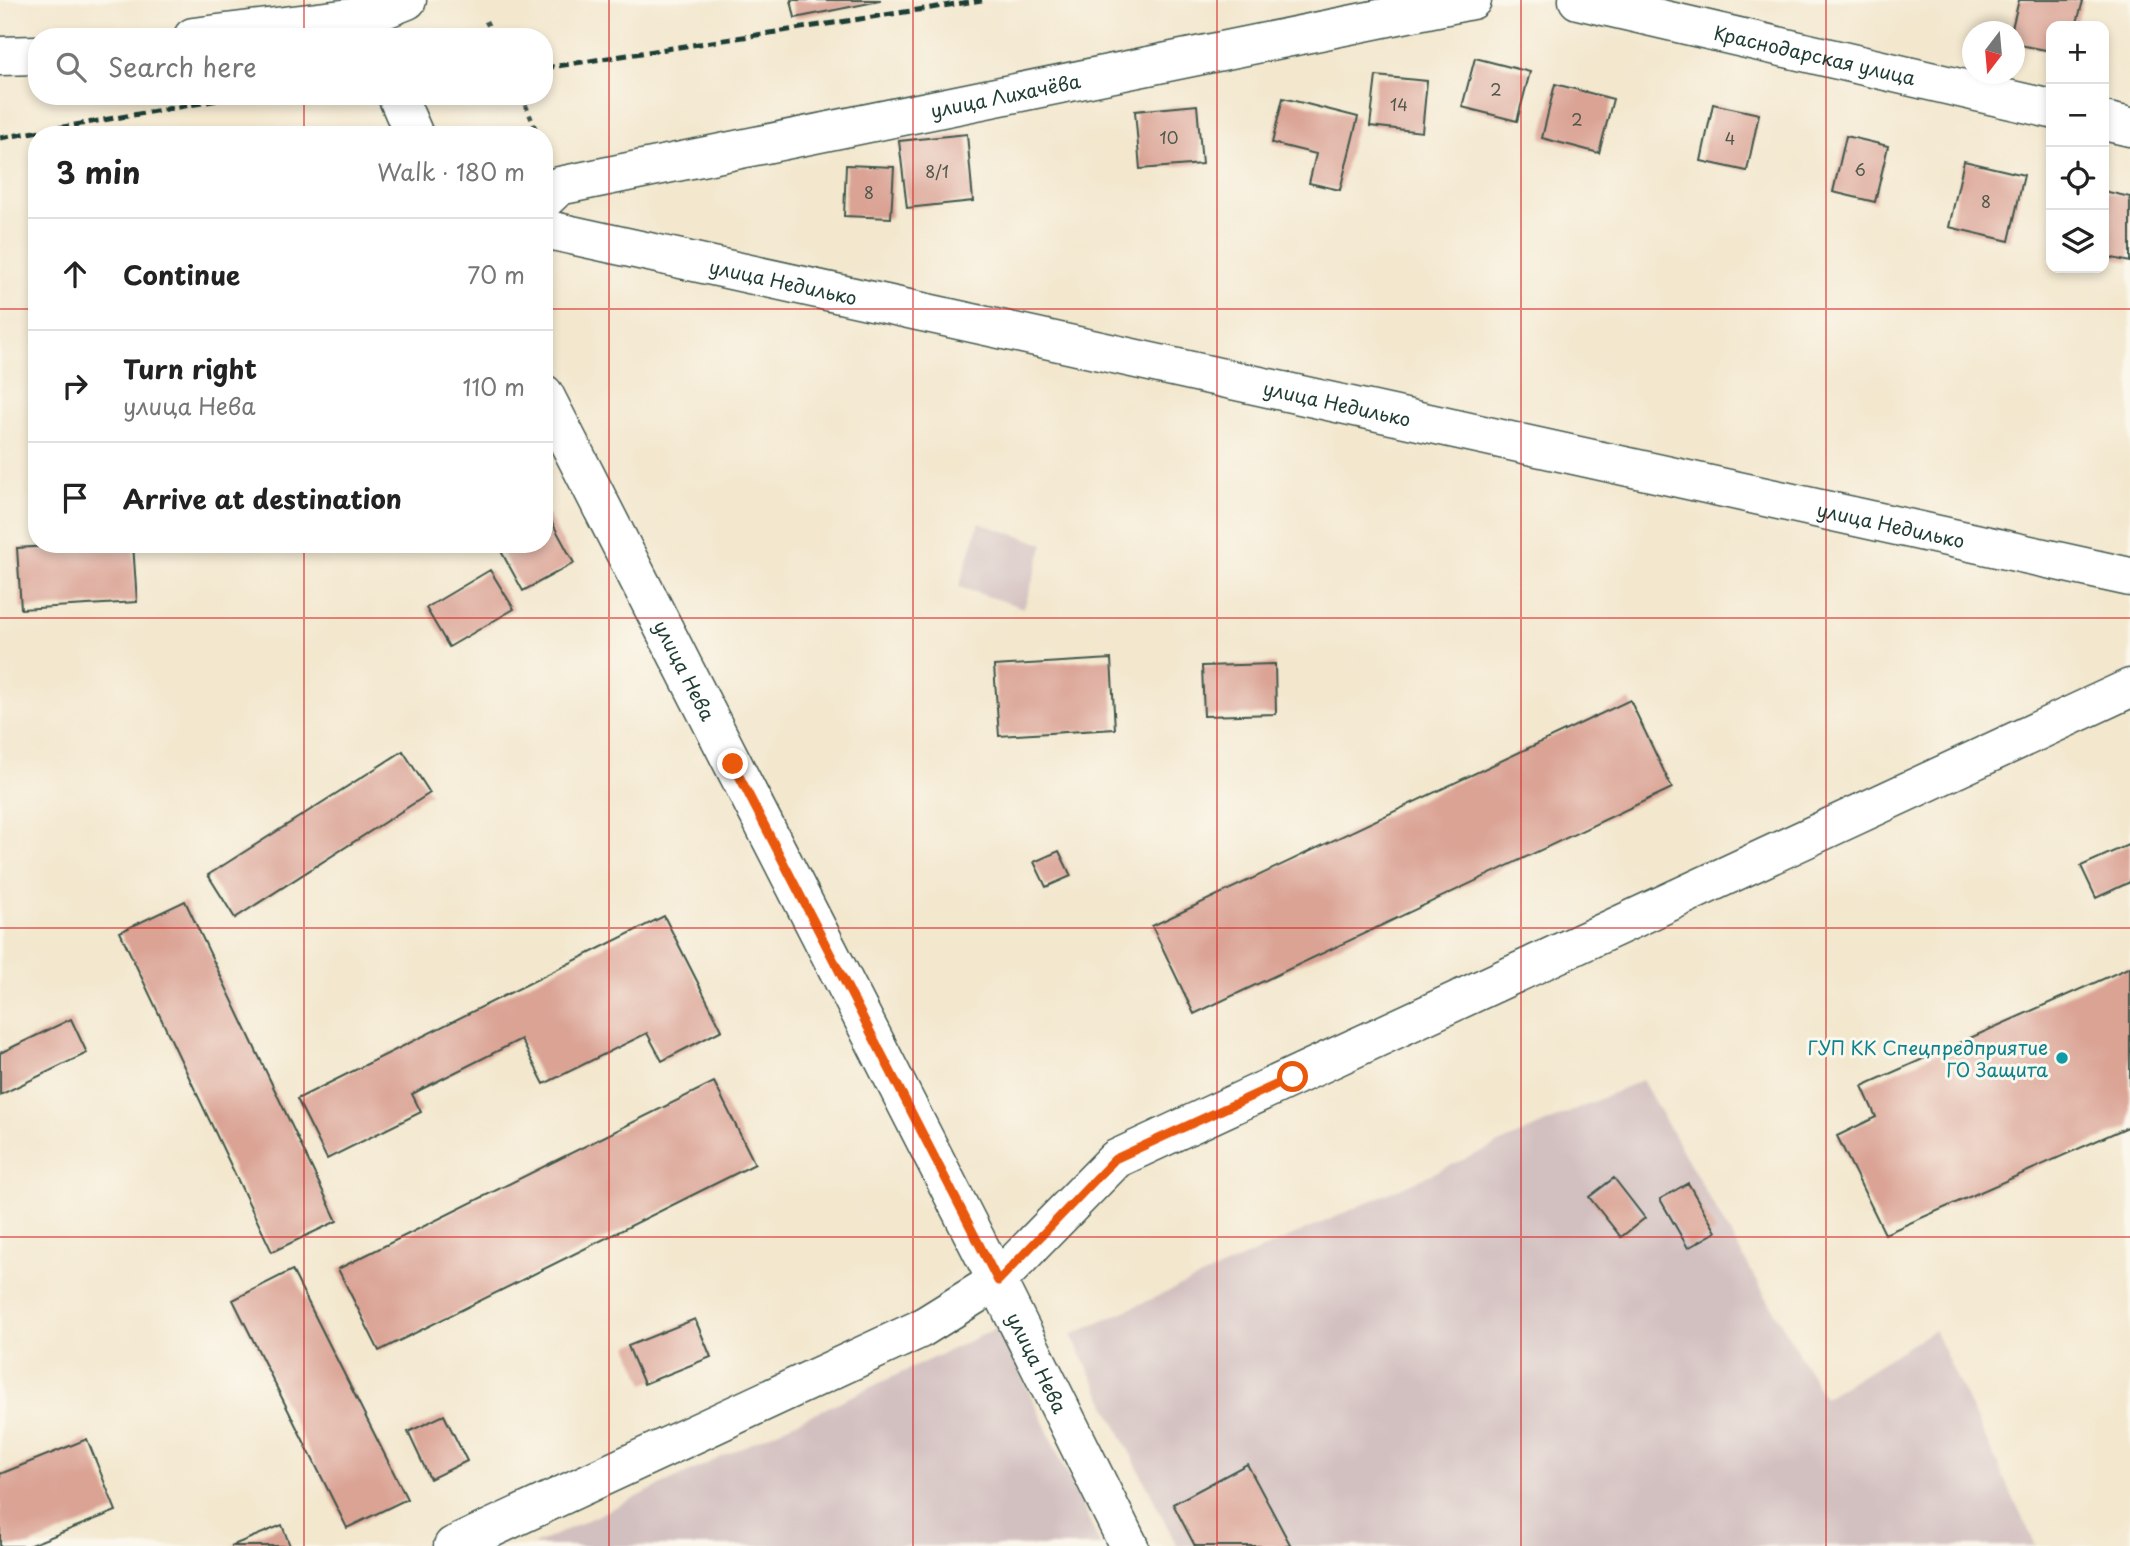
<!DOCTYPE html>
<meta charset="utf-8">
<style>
body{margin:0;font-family:"Playpen Sans",sans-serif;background:#f2f2f2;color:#222}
.controls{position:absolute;right:21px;top:21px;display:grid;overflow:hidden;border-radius:14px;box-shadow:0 4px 10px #0003}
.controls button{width:63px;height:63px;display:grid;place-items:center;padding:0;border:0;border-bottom:2px solid #e0e0e0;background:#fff;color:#222;font:35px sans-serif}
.compass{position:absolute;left:1962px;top:21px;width:63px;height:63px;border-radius:50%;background:#fff;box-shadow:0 4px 10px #0003;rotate:196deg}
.stop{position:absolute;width:21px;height:21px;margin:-16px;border:5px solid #ea580c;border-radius:50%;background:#fff}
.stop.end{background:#ea580c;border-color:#fff;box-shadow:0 2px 7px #0008}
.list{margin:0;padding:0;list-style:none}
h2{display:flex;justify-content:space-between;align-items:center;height:91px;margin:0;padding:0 28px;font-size:30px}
h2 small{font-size:23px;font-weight:400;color:#767676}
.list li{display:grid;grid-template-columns:46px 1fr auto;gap:21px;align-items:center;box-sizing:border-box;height:112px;padding:0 28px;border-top:2px solid #e0e0e0}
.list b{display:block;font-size:26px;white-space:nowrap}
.list p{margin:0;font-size:23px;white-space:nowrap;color:#767676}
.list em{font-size:23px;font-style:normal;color:#767676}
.icon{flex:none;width:38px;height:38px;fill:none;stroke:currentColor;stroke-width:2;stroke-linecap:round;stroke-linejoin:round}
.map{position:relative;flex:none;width:2130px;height:1546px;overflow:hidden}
.search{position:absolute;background:#fff;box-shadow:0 4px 10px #0003;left:28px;top:28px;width:525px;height:77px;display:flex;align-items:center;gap:18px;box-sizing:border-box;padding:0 24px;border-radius:28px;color:#767676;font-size:26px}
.panel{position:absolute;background:#fff;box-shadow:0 4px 10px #0003;left:28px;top:126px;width:525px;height:427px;border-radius:28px}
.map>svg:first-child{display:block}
.industrial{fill:#d2bfbf}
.building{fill:#daa394}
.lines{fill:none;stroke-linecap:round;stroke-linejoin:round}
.minor-casing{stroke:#3f564b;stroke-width:41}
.major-casing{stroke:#3f564b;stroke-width:41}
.path{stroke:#3f564b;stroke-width:4.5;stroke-dasharray:5 5;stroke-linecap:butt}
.minor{stroke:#fff;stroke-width:38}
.major{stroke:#fff;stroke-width:38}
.rail{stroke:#1f3d34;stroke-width:5;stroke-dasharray:10 5;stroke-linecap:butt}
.route{stroke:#ea580c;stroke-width:9}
.grid{fill:none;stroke:#d62828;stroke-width:2;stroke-opacity:0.55}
.culture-dot{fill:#0f9aa8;stroke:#fbf7ec;stroke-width:2.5}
.labels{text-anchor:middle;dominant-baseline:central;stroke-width:6;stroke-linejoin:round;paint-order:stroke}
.number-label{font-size:16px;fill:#4e564c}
.street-label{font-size:19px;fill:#1f3d34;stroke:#fbf7ec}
.culture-label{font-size:19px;fill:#0d838f;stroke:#fbf7ec;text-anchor:end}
</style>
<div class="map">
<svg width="2130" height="1546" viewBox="0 0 2130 1546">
<rect width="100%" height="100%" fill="#fbf7ec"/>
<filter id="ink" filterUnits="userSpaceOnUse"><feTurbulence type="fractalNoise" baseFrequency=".0143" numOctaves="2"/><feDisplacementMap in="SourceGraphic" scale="14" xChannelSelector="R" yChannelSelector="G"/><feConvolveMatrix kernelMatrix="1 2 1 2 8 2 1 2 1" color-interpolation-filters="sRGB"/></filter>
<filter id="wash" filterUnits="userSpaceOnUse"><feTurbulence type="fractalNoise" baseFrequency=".00686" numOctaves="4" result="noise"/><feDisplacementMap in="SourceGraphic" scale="28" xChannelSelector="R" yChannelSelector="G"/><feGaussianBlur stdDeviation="1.57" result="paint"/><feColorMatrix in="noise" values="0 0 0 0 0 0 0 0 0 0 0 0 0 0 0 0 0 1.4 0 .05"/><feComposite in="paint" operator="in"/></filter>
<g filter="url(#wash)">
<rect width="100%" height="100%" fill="#f3e7ce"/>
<path class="industrial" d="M979,523l65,21 -20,64 -65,-21z
M1642,1080l182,318 110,-68 102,216h-859l-106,-211z
M999,1327l102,219h-569z"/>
<g id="blocks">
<path class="building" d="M791,0h89v1l-85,17z
M2019,0h58l6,1 -7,25h-25v25l-37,-7v-12h-3z
M1475,58l55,14 -13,49 -55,-14z
M1376,76l51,5 -5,51 -52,-6z
M1555,84l58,15 -14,54 -57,-15z
M1283,98l75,19 -18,73 -31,-7 7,-29 -44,-11z
M1713,104l46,10 -12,57 -46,-10z
M1197,105l5,59 -62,5 -5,-58z
M967,134l6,67 -66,7 -8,-67z
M1846,136l42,10 -13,56 -42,-10z
M1964,161l60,14 -15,66 -60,-14z
M846,165l48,2 -3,51 -47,-2z
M2104,191l26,6v65l-26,-6z
M548,515l26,48 -51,28 -26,-47h47v-27z
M81,544h52l4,58 -116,7 -4,-61z
M490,570l24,39 -65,38 -23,-39z
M1111,659l4,70 -116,7 -5,-70z
M1275,664l1,50 -72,2 -2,-50z
M1630,700l42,88 -478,226 -42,-88z
M403,751l27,42 -195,125 -27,-43z
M2130,844v38l-34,16 -15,-32z
M1059,851l12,25 -25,11 -12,-25z
M185,901l152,320 -65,31 -152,-320z
M664,916l58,114 -60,31 -15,-28 -103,51 -23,-45 -109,55 9,18 -94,47 -30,-60z
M2130,967v159l-245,108 -48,-98 39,-19 -14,-31z
M71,1019l16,34 -87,42v-42z
M714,1082l41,82 -376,187 -41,-82z
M1614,1178l31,40 -24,19 -32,-40z
M1688,1183l28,49 -28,16 -28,-49z
M292,1270l115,229 -60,29 -114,-228z
M695,1319l16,38 -67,27 -16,-38z
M444,1415l23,46 -37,18 -22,-47z
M87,1439l29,72 -88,35h-28v-72z
M1247,1464l44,82h-96l-22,-42z
M282,1525l8,21h-59z"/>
</g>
</g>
<g filter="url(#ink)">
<use href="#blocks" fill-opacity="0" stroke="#3f564b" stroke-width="2"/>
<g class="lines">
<defs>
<g id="minor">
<path id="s1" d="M1578,0l473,109"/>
<path d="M2104,121l26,6"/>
<path id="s2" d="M544,200l15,-14 913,-186"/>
<path id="s3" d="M544,394l453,887 132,265"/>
<path d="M453,1546l467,-217 77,-48 119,-122 1014,-471"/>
</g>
<g id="major">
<path d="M193,37l174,-21 40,-16"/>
<path d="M0,56l37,-1"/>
<path d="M397,96l17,39"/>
<path id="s4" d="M544,229l1586,348"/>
</g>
</defs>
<use href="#minor" class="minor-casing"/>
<use href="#major" class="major-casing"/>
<path class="path" d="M486,21l8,16
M522,96l16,39"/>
<use href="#minor" class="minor"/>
<use href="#major" class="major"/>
<path class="rail" d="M544,68l438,-68
M0,138l242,-42"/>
</g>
</g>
<g class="lines" filter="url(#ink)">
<path class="route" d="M733,764l265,517 117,-122 178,-82"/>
</g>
<path class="grid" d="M304,0v37M609,0v1546M913,0v1546M1217,0v1546M1521,0v1546M1826,0v1546M304,96v39M0,309h37M544,309h1586M304,544v1002M0,618h2130M0,928h2130M0,1237h2130"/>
<circle class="culture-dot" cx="2062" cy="1058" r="7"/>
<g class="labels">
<g class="number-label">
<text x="1496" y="89">2</text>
<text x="1399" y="104">14</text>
<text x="1577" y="119">2</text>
<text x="1169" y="137">10</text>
<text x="1730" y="138">4</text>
<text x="1860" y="169">6</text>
<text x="937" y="171">8/1</text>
<text x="869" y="192">8</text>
<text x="1986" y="201">8</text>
</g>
<g class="street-label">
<text stroke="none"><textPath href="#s1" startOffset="243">Краснодарская улица</textPath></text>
<text stroke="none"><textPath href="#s2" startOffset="476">улица Лихачёва</textPath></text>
<text stroke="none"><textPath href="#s4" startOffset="245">улица Недилько</textPath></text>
<text stroke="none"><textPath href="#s4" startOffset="812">улица Недилько</textPath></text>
<text stroke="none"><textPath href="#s4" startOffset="1379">улица Недилько</textPath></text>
<text stroke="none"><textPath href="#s3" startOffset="310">улица Нева</textPath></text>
<text stroke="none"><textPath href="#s3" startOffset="1087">улица Нева</textPath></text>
</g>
<g class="culture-label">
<text x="2048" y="1047">ГУП КК Спецпредприятие<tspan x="2048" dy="22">ГО Защита</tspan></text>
</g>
</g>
</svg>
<div class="controls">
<button>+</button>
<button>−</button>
<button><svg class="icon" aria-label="locate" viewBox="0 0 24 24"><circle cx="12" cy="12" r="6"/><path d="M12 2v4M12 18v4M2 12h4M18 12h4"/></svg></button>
<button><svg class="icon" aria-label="layers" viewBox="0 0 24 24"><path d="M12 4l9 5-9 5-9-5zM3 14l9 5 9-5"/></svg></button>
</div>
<svg class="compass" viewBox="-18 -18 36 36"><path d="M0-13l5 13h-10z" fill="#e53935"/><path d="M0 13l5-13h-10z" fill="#767676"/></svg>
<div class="stop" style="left:1293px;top:1077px"></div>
<div class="stop end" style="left:733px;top:764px"></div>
<div class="search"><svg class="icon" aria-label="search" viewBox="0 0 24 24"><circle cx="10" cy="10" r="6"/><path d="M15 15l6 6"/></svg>Search here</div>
<section class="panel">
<h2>3 min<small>Walk · 180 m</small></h2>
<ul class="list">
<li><svg class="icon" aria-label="ahead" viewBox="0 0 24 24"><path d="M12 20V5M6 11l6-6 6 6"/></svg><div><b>Continue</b></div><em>70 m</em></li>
<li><svg class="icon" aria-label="right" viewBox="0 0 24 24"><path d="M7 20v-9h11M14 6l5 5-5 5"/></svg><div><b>Turn right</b><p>улица Нева</p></div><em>110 m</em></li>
<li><svg class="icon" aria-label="arrive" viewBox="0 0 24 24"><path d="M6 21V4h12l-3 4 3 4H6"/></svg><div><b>Arrive at destination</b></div></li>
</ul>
</section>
</div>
